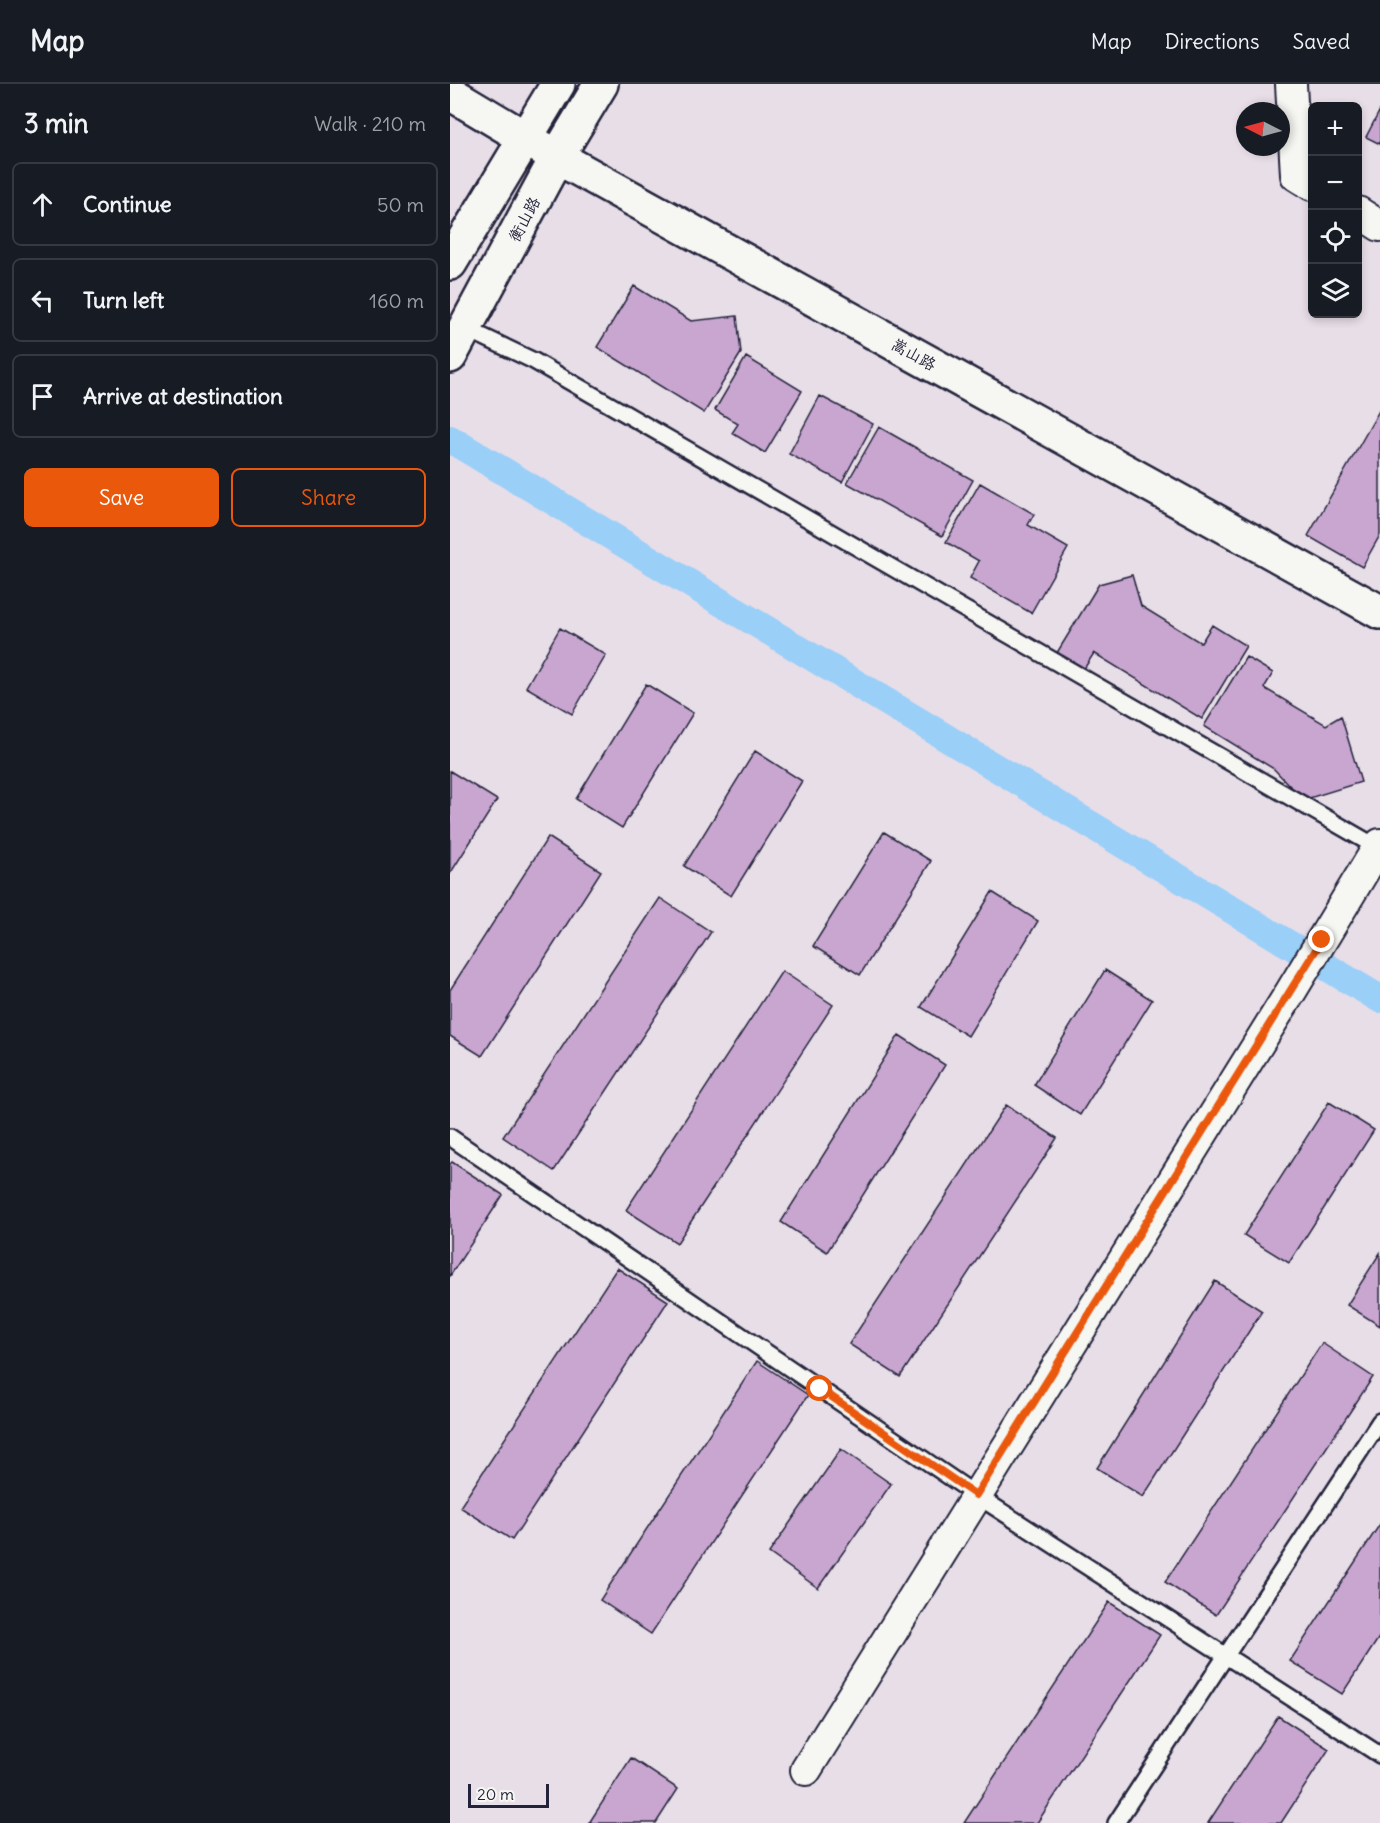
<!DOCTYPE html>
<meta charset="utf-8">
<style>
body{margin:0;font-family:Delius,"LXGW WenKai TC",sans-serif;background:#20242c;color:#f1f3f6}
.controls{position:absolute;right:18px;top:18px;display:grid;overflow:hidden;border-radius:9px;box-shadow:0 3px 9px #0003}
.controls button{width:54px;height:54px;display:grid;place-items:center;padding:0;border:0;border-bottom:2px solid #363941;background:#171b24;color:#f1f3f6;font:30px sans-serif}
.compass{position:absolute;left:786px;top:18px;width:54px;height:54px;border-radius:50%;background:#171b24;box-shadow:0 3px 9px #0003;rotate:276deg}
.scale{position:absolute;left:18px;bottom:15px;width:81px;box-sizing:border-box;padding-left:6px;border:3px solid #22223b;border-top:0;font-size:16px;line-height:21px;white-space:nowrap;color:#22223b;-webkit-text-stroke:4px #f6f6f2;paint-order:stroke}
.stop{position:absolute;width:18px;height:18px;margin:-14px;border:4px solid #ea580c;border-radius:50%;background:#fff}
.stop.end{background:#ea580c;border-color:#fff;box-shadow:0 2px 6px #0008}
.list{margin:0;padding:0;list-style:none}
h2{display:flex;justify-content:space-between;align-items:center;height:78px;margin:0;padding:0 24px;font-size:26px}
h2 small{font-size:20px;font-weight:400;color:#9ea1a6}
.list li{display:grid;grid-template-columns:39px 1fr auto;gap:18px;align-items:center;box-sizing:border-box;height:84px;margin:0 12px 12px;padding:0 12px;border:2px solid #363941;border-radius:9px}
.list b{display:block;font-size:22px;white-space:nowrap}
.list em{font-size:20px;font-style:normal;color:#9ea1a6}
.actions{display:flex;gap:12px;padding:18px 24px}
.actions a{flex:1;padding:14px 0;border:2px solid #ea580c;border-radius:9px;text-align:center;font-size:21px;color:#ea580c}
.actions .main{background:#ea580c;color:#fff}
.icon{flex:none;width:33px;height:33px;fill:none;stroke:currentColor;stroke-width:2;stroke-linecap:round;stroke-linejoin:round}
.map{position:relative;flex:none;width:930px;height:1739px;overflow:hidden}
header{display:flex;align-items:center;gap:36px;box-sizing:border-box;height:84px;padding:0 30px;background:#171b24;border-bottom:2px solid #363941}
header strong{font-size:28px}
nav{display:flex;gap:33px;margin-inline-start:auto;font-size:21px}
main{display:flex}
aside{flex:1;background:#171b24}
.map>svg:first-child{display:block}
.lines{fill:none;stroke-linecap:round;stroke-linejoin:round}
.canal{stroke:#9acff8;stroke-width:28}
.building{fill:#c8a6d0;stroke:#22223b;stroke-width:1.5}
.lane-casing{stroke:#22223b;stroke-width:20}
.street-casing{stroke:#22223b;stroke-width:34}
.secondary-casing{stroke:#22223b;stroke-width:38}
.lane{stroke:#f6f6f2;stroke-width:15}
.street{stroke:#f6f6f2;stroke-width:30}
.secondary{stroke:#f6f6f2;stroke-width:33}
.route{stroke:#ea580c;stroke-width:8}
.labels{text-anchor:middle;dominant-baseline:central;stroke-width:5;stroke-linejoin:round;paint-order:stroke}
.street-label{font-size:16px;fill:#22223b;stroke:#f6f6f2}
</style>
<header>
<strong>Map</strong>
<nav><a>Map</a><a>Directions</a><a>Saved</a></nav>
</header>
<main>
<aside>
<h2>3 min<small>Walk · 210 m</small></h2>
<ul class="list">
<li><svg class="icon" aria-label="ahead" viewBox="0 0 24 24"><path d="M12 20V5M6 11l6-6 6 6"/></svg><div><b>Continue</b></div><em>50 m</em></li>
<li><svg class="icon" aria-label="left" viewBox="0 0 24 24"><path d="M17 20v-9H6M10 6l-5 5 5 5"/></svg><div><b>Turn left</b></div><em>160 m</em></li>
<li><svg class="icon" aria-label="arrive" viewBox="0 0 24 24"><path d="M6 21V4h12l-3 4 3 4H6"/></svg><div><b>Arrive at destination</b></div></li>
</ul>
<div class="actions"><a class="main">Save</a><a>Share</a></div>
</aside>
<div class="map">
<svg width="930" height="1739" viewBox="0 0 930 1739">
<rect width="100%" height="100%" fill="#e8dee8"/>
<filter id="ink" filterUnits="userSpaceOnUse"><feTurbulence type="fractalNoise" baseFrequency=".0167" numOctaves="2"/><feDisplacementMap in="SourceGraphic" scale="12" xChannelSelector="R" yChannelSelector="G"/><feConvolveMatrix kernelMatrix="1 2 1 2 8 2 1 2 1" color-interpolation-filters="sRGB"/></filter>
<g filter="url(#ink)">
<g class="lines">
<path class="canal" d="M0,355l930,560"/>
</g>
<path class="building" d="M930,26v34l-14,-7z
M184,202l57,35 46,-5 4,37 -37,60 -107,-66z
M296,273l56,34 -37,62 -33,-20 6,-9 -23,-14z
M370,312l53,28 -31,58 -53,-28z
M930,325v126l-18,32 -54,-31z
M429,343l94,53 -31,56 -95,-53z
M530,399l54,31 -6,11 40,23 -37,65 -61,-35 9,-17 -33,-19z
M682,491l9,31 60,37 11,-18 34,21 -44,73 -108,-66 -12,19 -27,-16 44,-72z
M110,544l46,27 -34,59 -46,-27z
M796,573l27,16 -9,15 62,37 15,-9 20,66 -58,18 -29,-31 -70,-43z
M196,600l47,29 -71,115 -46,-29z
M305,667l47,30 -71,115 -47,-30z
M0,687l47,29 -47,74z
M434,748l47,29 -71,114 -47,-29z
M98,753l53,34 -119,185 -32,-20v-46z
M542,808l46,29 -70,115 -47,-29z
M210,814l51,34 -157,239 -51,-34z
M655,886l47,30 -72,115 -46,-30z
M332,887l51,34 -156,238 -51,-33z
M449,951l46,30 -118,187 -46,-30z
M879,1018l45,28 -85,133 -45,-28z
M556,1021l51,33 -157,239 -51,-33z
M2,1078l51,33 -53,81v-112z
M930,1169v73l-33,-21z
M167,1184l51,33 -156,239 -52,-33z
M765,1197l47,30 -119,186 -46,-29z
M872,1259l51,34 -157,238 -51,-33z
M307,1277l51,34 -157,239 -51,-34z
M391,1365l50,35 -73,104 -49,-35z
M930,1440v112l-38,58 -52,-33z
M659,1518l51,33 -123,188h-73z
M828,1632l51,33 -48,74h-73z
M181,1674l47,31 -22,34h-67z"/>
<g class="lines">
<defs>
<path id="lane" d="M15,244l69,33 846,488
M0,1053l526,358 404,260
M666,1739l264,-402"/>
<path id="street" d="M841,0l5,91 16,10
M908,128l22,14
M356,1686l484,-777 90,-149"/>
<path id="secondary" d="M0,9l107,64 823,455
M0,179l108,-179
M0,272l107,-199 44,-73"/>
</defs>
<use href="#lane" class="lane-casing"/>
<use href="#street" class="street-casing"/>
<use href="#secondary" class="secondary-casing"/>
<use href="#lane" class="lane"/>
<use href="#street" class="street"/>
<use href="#secondary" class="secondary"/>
</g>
</g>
<g class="lines" filter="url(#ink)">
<path class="route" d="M370,1305l156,106 346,-555"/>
</g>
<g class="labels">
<g class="street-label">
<text transform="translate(74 135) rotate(-62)">衡山路</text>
<text transform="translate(464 270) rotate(29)">嵩山路</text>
</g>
</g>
</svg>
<div class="controls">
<button>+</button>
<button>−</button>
<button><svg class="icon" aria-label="locate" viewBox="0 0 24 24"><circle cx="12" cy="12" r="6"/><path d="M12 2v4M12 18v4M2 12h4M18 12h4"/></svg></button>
<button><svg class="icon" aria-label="layers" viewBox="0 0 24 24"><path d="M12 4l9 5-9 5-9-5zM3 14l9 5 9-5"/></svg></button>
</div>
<svg class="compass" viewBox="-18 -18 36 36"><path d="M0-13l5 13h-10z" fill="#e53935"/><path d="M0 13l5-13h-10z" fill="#9ea1a6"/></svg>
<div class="scale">20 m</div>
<div class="stop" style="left:370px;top:1305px"></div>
<div class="stop end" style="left:872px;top:856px"></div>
</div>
</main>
